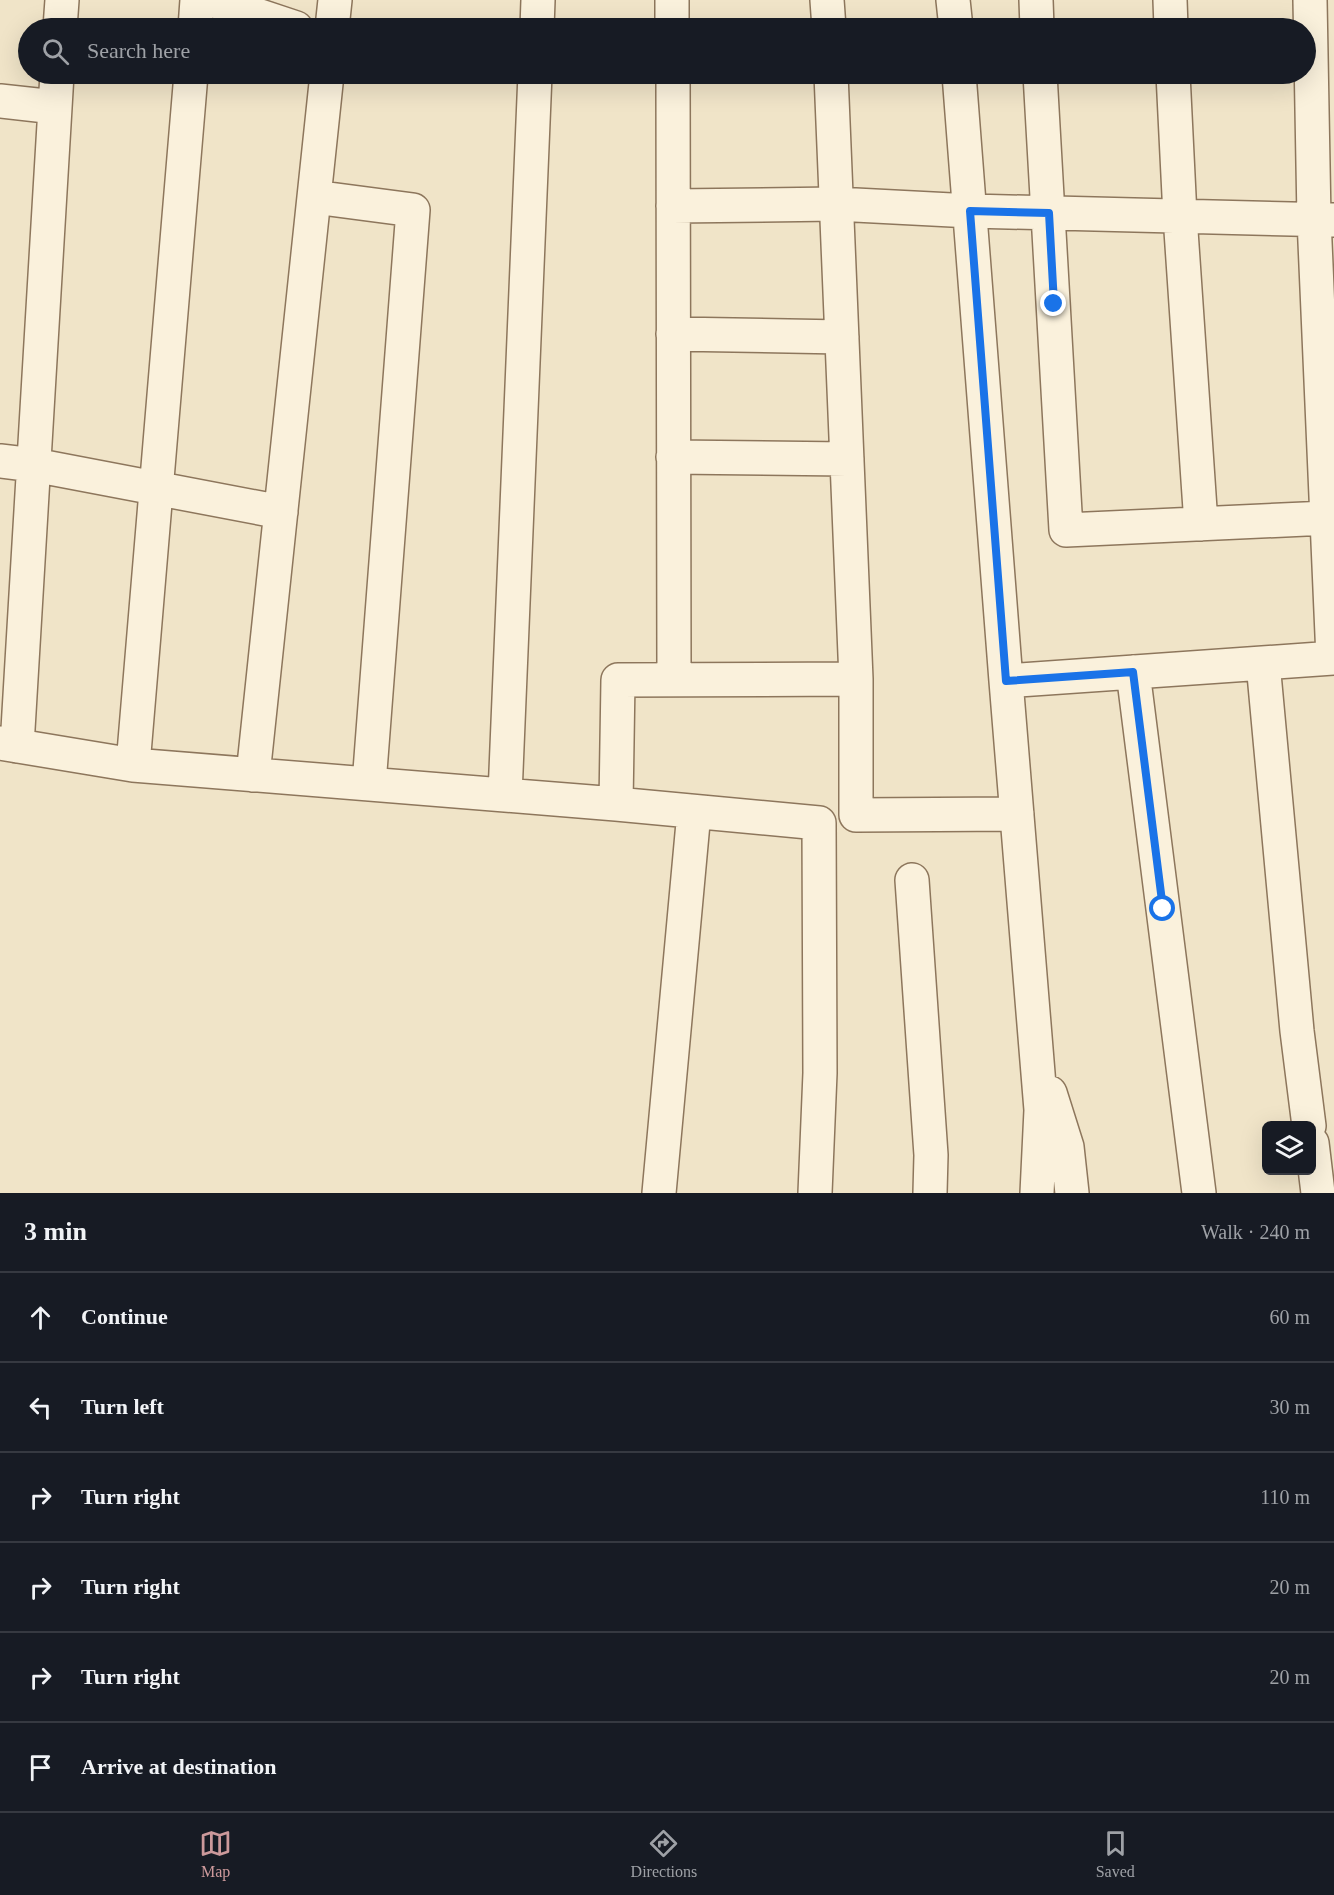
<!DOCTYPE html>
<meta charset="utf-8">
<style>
body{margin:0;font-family:"Times New Roman",serif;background:#20242c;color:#f1f3f6}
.controls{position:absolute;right:18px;bottom:18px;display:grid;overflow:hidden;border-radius:9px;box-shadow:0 6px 24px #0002}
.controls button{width:54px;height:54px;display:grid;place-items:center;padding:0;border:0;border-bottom:2px solid #363941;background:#171b24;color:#f1f3f6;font:30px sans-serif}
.stop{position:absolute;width:18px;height:18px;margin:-14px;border:4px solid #1a73e8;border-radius:50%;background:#fff}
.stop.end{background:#1a73e8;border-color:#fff;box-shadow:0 2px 6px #0008}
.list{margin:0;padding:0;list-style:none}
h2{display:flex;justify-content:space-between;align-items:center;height:78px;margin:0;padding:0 24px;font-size:26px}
h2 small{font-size:20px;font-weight:400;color:#9ea1a6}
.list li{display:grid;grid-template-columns:39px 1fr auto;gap:18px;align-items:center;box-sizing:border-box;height:90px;padding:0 24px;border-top:2px solid #363941}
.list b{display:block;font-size:22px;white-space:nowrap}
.list em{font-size:20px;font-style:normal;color:#9ea1a6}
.icon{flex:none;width:33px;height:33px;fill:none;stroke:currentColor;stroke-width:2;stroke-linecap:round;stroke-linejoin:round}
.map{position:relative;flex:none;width:1334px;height:1193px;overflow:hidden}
.search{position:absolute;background:#171b24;box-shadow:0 6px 24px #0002;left:18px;right:18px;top:18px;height:66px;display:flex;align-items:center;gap:15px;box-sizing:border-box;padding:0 21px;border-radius:33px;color:#9ea1a6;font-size:22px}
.sheet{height:618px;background:#171b24}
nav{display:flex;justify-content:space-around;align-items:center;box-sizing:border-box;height:84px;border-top:2px solid #363941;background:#171b24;font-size:16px;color:#9ea1a6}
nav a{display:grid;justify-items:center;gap:3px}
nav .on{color:#cc999b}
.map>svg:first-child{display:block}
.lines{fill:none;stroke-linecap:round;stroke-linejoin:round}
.minor-casing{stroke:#8d765c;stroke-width:36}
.minor{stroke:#faf1dc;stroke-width:33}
.route{stroke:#1a73e8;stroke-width:8}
</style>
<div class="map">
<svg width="1334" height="1193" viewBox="0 0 1334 1193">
<rect width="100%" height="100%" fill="#f0e4c8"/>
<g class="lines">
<defs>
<path id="minor" d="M212,0l84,28
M672,0v28
M827,0l2,28
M953,0l3,28
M1036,0l1,28
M1170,0l1,28
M1310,0l4,219 19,439
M60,28l2,-28
M195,28l2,-28
M332,28l3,-28
M537,28l1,-28
M673,74l1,606
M831,74l25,605v136l161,-1
M959,74l47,607 35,429 -4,83
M1040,74l26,456 261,-12
M1173,74l7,142 21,308
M0,101l55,6
M314,197l99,13 -44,574
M673,206l163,-2 135,7 363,9
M673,334l169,3
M673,457l174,2
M0,461l34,4 247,47
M1263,663l34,368 12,95
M1133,672l66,521
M1006,681l328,-23
M0,743l133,22 483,39 203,19 1,250 -5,120
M17,746l40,-672
M133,765l58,-691
M253,775l74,-701
M505,795l30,-721
M616,804l2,-124 238,-1
M912,880l19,275 -1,38
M1050,1093l17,54 5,46
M1312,1143l6,50
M659,1193l35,-381"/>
</defs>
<use href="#minor" class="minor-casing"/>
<use href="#minor" class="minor"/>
</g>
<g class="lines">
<path class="route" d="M1054,304l-5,-91 -79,-2 36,470 127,-9 30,237"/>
</g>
</svg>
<div class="controls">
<button><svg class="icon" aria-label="layers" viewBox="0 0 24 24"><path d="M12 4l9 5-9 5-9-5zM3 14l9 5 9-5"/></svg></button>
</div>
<div class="stop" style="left:1163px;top:909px"></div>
<div class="stop end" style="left:1054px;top:304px"></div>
<div class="search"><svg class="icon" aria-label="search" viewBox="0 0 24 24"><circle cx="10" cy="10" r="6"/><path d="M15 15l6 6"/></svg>Search here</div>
</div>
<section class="sheet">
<h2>3 min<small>Walk · 240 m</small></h2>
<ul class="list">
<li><svg class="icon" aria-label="ahead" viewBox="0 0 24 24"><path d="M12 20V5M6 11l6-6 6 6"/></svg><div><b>Continue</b></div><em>60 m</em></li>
<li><svg class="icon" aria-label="left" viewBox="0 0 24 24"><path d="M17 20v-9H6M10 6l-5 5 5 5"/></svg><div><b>Turn left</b></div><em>30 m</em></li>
<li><svg class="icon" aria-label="right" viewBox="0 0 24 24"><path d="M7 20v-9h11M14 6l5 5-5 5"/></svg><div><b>Turn right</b></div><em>110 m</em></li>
<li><svg class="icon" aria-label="right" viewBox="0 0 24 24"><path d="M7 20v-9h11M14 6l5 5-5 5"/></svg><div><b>Turn right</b></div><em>20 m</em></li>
<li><svg class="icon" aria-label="right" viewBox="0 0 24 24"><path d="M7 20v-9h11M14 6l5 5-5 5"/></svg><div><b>Turn right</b></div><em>20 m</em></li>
<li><svg class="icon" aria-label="arrive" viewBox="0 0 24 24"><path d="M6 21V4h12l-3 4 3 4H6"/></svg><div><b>Arrive at destination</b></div></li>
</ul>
</section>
<nav>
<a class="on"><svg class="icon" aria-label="map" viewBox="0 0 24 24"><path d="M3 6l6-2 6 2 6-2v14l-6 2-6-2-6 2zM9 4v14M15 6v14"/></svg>Map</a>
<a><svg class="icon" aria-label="directions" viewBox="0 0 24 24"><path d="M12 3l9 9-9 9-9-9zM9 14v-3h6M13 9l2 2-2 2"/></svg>Directions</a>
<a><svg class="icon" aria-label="saved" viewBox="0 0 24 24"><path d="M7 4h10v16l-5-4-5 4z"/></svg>Saved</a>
</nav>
